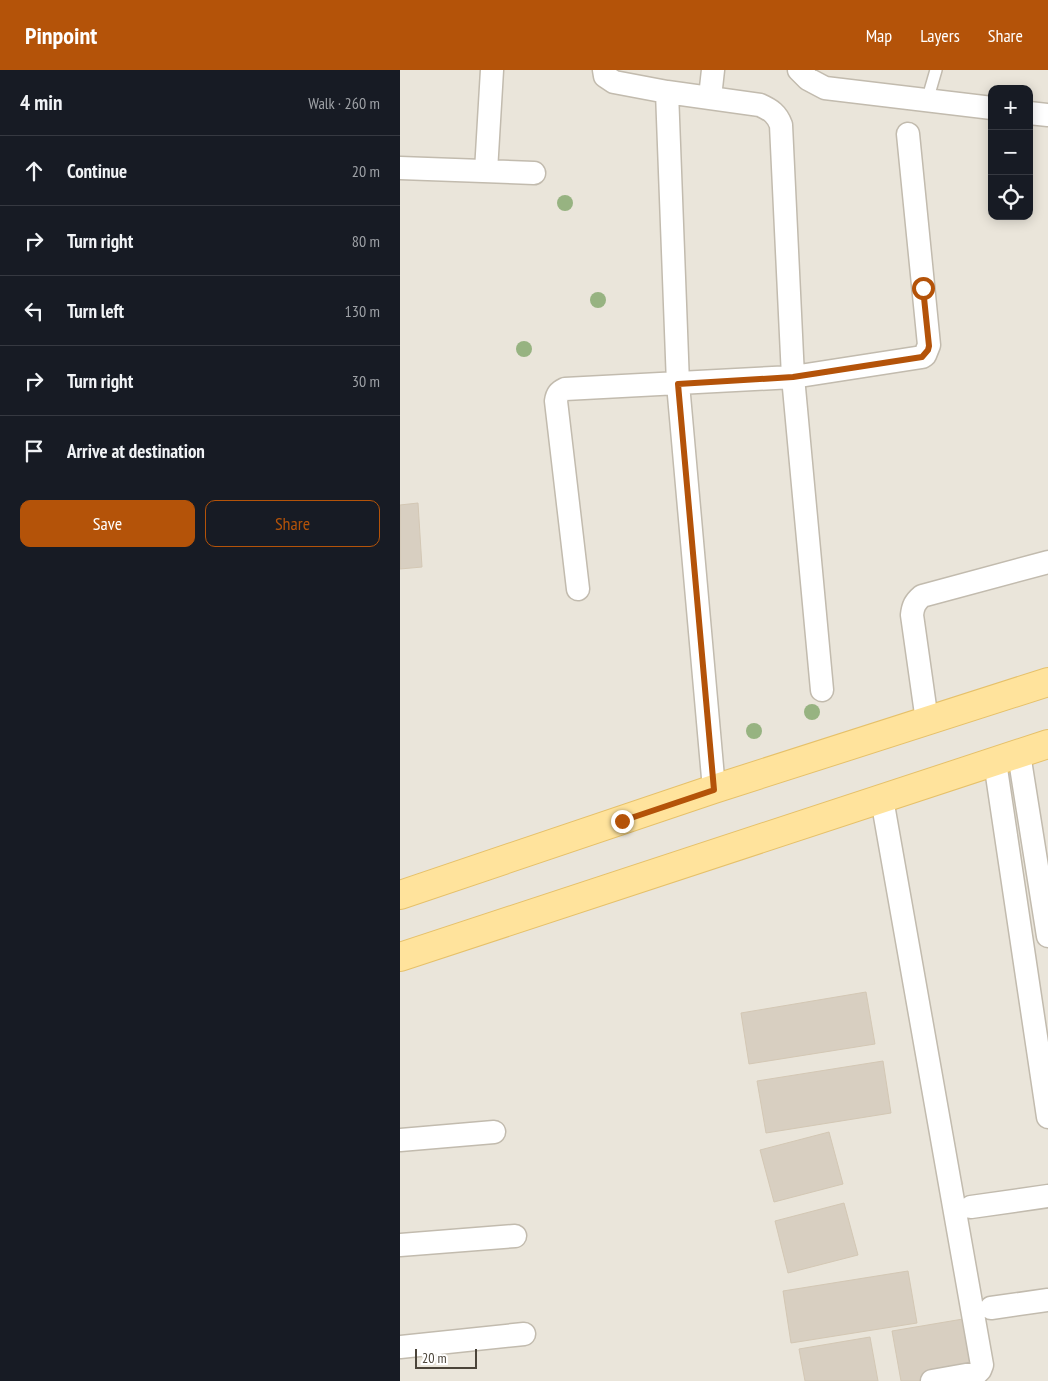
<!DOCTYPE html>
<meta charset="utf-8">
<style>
body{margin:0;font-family:"PT Sans Narrow",sans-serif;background:#242831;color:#f1f3f6}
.controls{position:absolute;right:15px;top:15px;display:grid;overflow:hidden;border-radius:10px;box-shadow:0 2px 12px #0003}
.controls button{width:45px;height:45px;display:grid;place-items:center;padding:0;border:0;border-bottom:1px solid #363941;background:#171b24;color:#f1f3f6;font:25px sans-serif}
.scale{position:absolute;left:15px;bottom:12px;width:62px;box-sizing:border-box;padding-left:5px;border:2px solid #4b4439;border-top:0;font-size:14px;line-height:18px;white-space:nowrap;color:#4b4439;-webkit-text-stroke:4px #fff;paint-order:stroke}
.stop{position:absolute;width:15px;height:15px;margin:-11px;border:4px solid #b45309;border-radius:50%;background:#fff}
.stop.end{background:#b45309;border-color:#fff;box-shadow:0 1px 5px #0008}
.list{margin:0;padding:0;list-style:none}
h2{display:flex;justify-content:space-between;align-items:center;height:65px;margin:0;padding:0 20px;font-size:21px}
h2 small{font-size:16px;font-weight:400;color:#9ea1a6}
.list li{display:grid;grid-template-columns:32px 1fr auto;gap:15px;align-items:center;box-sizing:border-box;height:70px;padding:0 20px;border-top:1px solid #363941}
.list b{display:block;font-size:19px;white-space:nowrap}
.list em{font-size:16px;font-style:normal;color:#9ea1a6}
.actions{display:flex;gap:10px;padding:15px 20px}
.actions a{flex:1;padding:11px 0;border:1px solid #b45309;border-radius:10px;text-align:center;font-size:18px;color:#b45309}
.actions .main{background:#b45309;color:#fff}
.icon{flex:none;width:28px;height:28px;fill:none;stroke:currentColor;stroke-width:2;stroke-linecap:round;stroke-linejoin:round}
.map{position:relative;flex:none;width:648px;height:1311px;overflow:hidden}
header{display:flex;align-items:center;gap:30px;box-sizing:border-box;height:70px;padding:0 25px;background:#b45309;color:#fff}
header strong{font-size:24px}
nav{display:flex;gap:28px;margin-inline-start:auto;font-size:18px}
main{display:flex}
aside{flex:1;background:#171b24}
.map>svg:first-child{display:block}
.residential{fill:#eae5da;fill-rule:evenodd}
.building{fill:#d8cfc1;stroke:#d3c7b4}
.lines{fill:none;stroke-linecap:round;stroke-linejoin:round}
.lane-casing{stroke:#c2bbae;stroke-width:14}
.street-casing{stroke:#c2bbae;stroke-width:25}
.primary-casing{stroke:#e6c16a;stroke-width:30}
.lane{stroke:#fff;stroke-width:11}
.street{stroke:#fff;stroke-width:22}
.primary{stroke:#ffe39c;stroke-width:28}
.tree{fill:#97b381}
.route{stroke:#b45309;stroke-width:6}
</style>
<header>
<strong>Pinpoint</strong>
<nav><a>Map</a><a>Layers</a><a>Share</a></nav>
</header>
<main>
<aside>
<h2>4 min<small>Walk · 260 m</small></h2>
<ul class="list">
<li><svg class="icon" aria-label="ahead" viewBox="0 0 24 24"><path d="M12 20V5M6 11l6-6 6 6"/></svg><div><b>Continue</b></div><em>20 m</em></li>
<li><svg class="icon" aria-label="right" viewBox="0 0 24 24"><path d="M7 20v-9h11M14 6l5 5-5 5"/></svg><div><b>Turn right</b></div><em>80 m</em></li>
<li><svg class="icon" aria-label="left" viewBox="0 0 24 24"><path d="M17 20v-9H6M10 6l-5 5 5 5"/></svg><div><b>Turn left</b></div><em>130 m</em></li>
<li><svg class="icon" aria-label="right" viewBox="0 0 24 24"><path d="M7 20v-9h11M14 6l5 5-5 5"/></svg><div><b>Turn right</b></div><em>30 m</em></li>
<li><svg class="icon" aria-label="arrive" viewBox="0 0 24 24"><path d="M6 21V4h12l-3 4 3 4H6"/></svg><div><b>Arrive at destination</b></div></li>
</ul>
<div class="actions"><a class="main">Save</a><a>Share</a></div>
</aside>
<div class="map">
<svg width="648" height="1311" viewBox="0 0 648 1311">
<rect width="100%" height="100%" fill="#f6f3ec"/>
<path class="residential" d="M0,0h648v1311h-648zM592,19h37v127h-37z"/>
<path class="building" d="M18,433l4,64 -22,2v-64z
M466,922l9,52 -126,20 -8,-51z
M483,991l8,52 -125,20 -9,-52z
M429,1062l14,52 -69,18 -14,-52z
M444,1133l14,52 -70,18 -13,-52z
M508,1201l9,52 -126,20 -8,-52z
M563,1249l10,52 -55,10h-17l-9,-50z
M470,1267l8,44h-73l-6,-32z"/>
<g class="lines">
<defs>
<path id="lane" d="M527,31l9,-31"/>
<path id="street" d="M204,0l1,6 9,6 53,10 93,13c11,5 17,9 21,20l12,252 29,313
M399,0l9,9 17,9 167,20
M267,22l11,292 36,405
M310,27l3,-27
M629,43l19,2
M0,98l134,5
M86,101l6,-101
M178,519l-22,-188c1,-7 3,-9 9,-12l228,-12 129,-20 3,-2 4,-10 -21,-211
M527,651l-15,-106c1,-9 3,-13 10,-19l126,-34
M619,684l29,182
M595,692l53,355
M482,729l100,566 -2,5 -3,3 -45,8
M0,1070l94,-8
M571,1137l77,-11
M0,1175l115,-9
M591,1238l57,-8
M0,1277l124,-13"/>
<path id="primary" d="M0,825l314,-106 334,-107
M0,887l648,-213"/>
</defs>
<use href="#lane" class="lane-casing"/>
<use href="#street" class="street-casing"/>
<use href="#primary" class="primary-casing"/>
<use href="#lane" class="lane"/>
<use href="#street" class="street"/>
<use href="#primary" class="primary"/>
</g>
<g class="tree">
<circle cx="165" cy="133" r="8"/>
<circle cx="198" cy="230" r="8"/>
<circle cx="124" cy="279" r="8"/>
<circle cx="412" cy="642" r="8"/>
<circle cx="354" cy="661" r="8"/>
</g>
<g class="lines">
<path class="route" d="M222,751l92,-31 -36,-406 115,-7 129,-20 6,-7 1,-4 -6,-58"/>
</g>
</svg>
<div class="controls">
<button>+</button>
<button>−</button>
<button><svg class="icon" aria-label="locate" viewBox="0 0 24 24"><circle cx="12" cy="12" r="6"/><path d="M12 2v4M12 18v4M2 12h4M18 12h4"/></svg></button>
</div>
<div class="scale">20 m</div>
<div class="stop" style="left:523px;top:218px"></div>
<div class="stop end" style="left:222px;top:751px"></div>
</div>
</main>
